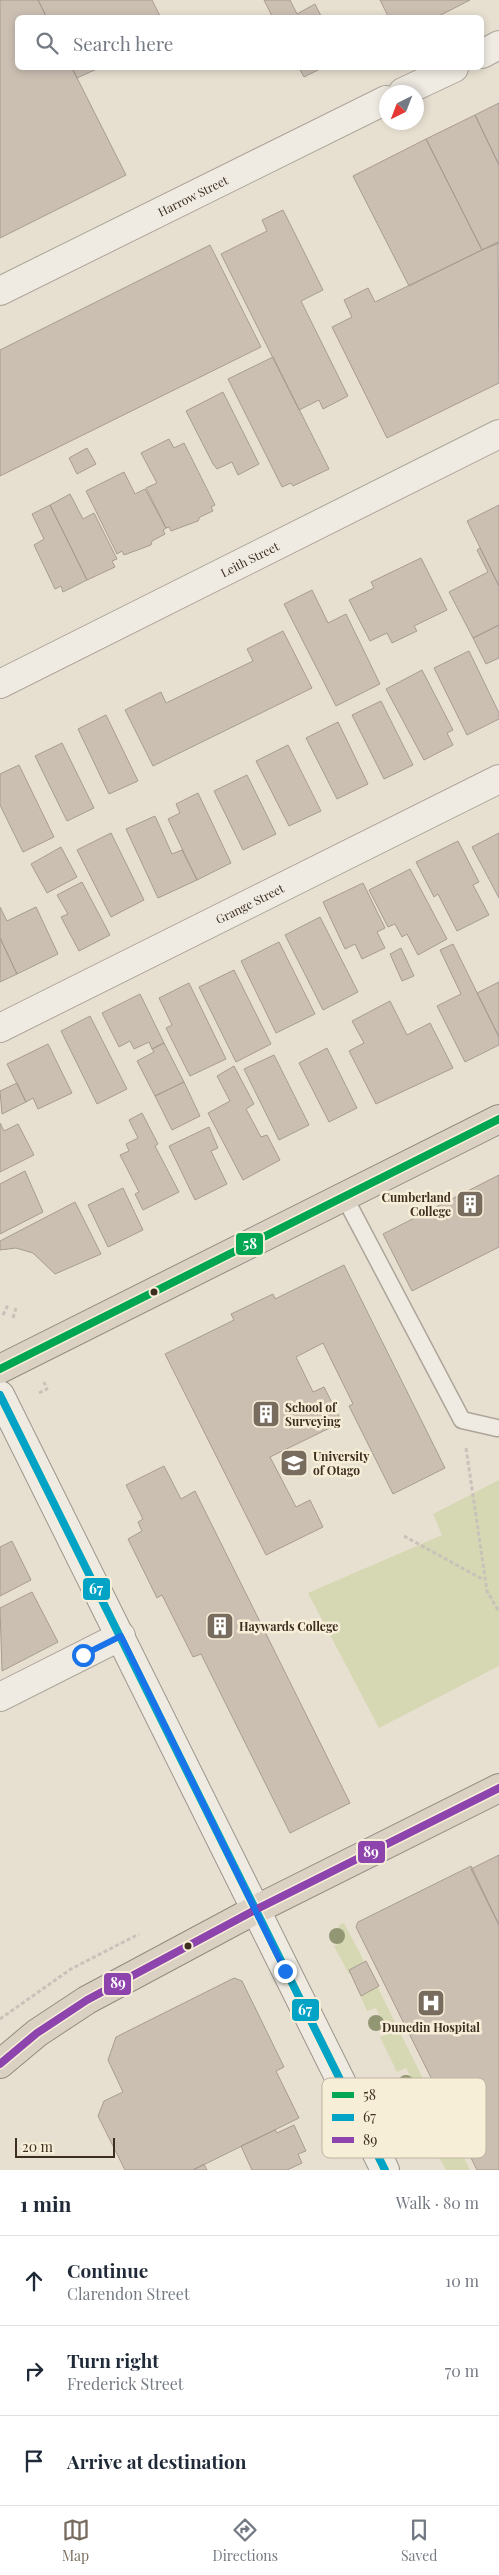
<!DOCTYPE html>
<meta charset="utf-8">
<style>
body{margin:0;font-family:"Playfair Display",serif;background:#f6f6f7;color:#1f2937}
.compass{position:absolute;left:379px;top:85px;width:45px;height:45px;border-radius:50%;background:#fff;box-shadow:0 2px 8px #0003;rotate:222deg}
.scale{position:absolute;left:15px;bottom:12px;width:100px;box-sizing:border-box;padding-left:5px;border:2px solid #3d2e20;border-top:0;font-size:14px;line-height:18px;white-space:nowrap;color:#3d2e20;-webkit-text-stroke:4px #f7eed8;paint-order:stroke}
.stop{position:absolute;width:15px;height:15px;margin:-11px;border:4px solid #1a73e8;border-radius:50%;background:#fff}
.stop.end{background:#1a73e8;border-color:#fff;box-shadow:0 1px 5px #0008}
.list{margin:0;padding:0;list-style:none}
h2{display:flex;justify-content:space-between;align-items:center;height:65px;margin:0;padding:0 20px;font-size:21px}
h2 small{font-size:16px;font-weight:400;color:#747a83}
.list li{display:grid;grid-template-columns:32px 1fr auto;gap:15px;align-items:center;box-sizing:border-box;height:90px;padding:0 20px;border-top:1px solid #e0e1e3}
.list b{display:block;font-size:19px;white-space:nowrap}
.list p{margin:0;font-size:16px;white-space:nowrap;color:#747a83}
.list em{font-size:16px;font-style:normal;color:#747a83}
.icon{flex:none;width:28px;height:28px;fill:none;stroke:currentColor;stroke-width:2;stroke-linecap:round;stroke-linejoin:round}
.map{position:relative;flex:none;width:499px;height:2170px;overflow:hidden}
.search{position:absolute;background:#fff;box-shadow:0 2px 8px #0003;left:15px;right:15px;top:15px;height:55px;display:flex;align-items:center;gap:12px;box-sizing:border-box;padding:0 18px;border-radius:8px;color:#747a83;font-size:19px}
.sheet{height:335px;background:#fff}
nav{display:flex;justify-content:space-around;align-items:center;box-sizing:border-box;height:70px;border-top:1px solid #e0e1e3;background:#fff;font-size:14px;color:#747a83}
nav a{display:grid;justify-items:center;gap:2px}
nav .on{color:#786c5e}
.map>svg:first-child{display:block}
.green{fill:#d6d7b3}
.building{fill:#cbbfb2;stroke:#a89c90}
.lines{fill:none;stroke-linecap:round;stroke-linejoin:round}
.lane-casing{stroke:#ada599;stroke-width:19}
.street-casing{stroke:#ada599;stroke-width:30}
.secondary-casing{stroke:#9c958a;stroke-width:30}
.highway-casing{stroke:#928b80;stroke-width:30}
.path{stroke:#c8c2b9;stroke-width:3;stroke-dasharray:4 2.5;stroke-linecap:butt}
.lane{stroke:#efebe3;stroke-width:16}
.street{stroke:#efebe3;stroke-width:28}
.secondary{stroke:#efebe3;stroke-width:28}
.highway{stroke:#dad1c2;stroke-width:28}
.bus-1-casing{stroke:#f7eed8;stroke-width:11}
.bus-2-casing{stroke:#f7eed8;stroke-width:11}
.bus-3-casing{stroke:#f7eed8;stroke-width:11}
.bus-1{stroke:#00a651;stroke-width:8}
.bus-2{stroke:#03a3c5;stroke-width:8}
.bus-3{stroke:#8e44ad;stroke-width:8}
.tree{fill:#929673}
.route{stroke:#1a73e8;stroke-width:6}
.bus-dot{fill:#3d2e20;stroke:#f7eed8;stroke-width:2}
.labels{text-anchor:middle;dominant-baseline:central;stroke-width:5;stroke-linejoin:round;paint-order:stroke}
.street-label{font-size:12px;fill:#3d2e20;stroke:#f7eed8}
.poi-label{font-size:12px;font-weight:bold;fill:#3d2e20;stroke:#f7eed8;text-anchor:start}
.key{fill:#f7eed8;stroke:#bfb4a1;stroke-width:1}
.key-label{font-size:14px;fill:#3d2e20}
.line-badge{stroke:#f7eed8;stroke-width:2}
.badge-label{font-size:14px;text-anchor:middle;font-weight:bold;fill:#fff}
</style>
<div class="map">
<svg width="499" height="2170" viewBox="0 0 499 2170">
<rect width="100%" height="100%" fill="#e7e0d1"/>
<path class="green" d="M499,1480v186l-120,62 -71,-135 134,-58 -9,-21z
M344,1923l22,42 -17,9 -15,-28 11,-6 -7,-14z
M377,1986l60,121 -18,9 -10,-20 9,-5 -12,-23 -9,4 -17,-35 8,-3 -12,-26 -9,3 -7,-16z
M456,2141l14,29h-24l-10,-19z"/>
<path class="building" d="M0,0h38l9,18h-29v50h54l54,107 -126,63z
M38,0h114l9,18h-114z
M264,0h26l7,14 18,-10 7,14h-49z
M380,0h90l-35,18h-46z
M72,68h27l-22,10z
M299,68h23l-18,9z
M499,103v62l-24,-50z
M475,115l24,50v78l-17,7 -56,-111z
M426,139l56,111 -73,36 -56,-110z
M283,210l40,80 -22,11 47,95 -25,13 -4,-9 -20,10 -78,-156 46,-23 -5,-11z
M498,242l1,141 -112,55 -55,-111 20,-10 -8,-17 24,-12 7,14z
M210,245l51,102 -261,129v-126z
M273,357l56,112 -36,17 -2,-3 -9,4 -54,-108z
M223,392l36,72 -21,11 -6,-13 -15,7 -4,-5 -27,-53z
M169,439l5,9 10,-5 31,62 -4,2 2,4 -13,6 -2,4 -27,10 -2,-4 -3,1 -20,-40 11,-5 -16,-30z
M87,448l9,16 -19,10 -8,-16z
M124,472l11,22 10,-5 21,39 -3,2 2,4 -13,7 -1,4 -27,10 -2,-4 -5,3 -31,-63z
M70,494l13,25 11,-6 23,46 -5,2 3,6 -28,13 -37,-75z
M50,505l37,75 -24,12 -2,-6 -6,3 -21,-44 10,-6 -12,-25z
M499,505v81l-32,-65z
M480,548l19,38v39l-26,13 -24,-46 39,-20 -11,-22z
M421,558l26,52 -33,16 3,5 -25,12 -5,-10 -17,8 -21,-41 25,-12 -3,-6z
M312,590l16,33 18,-9 34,70 -44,22 -52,-102z
M499,625v33l-13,6 -13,-26z
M283,631l29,57 -159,78 -28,-56 36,-18 5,11 87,-42 -6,-12z
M469,651l30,62v6l-32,16 -33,-67z
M422,670l31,60 -6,3 6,12 -29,15 -38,-71z
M381,701l32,64 -29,14 -32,-64z
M106,715l32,66 -29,13 -31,-65z
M338,722l30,62 -31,15 -31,-61z
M62,743l32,65 -27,13 -32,-65z
M288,745l33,66 -32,15 -33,-65z
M19,765l35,72 -31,15 -23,-47v-31z
M247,775l29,59 -33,16 -29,-59z
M198,793l33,70 -34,17 -29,-61 12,-6 -4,-9z
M155,816l17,38 10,-4 15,30 -39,18 -32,-69z
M111,833l33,67 -33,17 -34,-67z
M499,833v65l-27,-51z
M458,841l21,41 -6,3 16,30 -32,16 -19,-37 -4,3 -18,-35z
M61,847l16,30 -30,16 -16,-29z
M410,869l37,70 -29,16 -11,-21 -5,3 -7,-13 -7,3 -19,-37z
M82,882l28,53 -31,16 -18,-34 7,-3 -11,-19z
M363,883l22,45 -8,4 8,16 -23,11 -7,-15 -10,5 -22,-47z
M0,907l7,14 29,-14 22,47 -41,20 -17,-36z
M320,917l38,75 -35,18 -38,-75z
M0,938l17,36 -17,8z
M279,942l36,72 -39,19 -35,-72z
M453,944l46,93v8l-34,17 -28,-56 24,-12 -21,-44z
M401,948l13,28 -12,5 -12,-27z
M234,970l37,74 -35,18 -37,-75z
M499,982v55l-22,-44z
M189,983l37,76 -36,17 -24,-48 6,-3 -13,-27z
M140,994l24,49 -12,6 -3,-7 -15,7 -4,-8 -11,6 -17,-34z
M390,1001l17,34 23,-12 23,45 -77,36 -27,-53 15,-8 -12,-22z
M90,1016l37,73 -30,15 -36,-73z
M164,1043l20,39 -29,14 -18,-35 17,-9 -2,-3z
M48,1044l24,49 -34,16 -5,-11 -7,4 -19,-38z
M327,1048l30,60 -28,14 -30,-59z
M274,1055l35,70 -30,15 -35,-71z
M234,1066l20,38 -8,5 15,28 6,-2 13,25 -37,20 -35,-67 22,-12 -13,-25z
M184,1082l16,34 -28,14 -17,-34z
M17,1083l9,19 -24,12 -2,-23z
M142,1113l16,31 -3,2 24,46 -36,18 -8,-16 4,-2 -19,-37 9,-4 -3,-7 12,-6 -9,-18z
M0,1123l4,8 14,-7 16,31 -34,17z
M209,1127l9,21 -7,3 16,33 -32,16 -26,-54z
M25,1171l18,41 -43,22v-50z
M499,1175v72l-87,44 -29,-57z
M123,1188l20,42 -35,17 -20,-42z
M75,1202l26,52 -46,20 -22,-21 -17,-5 -16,2v-9z
M344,1265l101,203 -52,26 -44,-88 4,-2 -30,-61 -27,14 17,35 11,-5 18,35 -72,35 26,50 14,-7 13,27 -57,28 -101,-201 69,-34 -3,-6 42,-20 2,5z
M164,1466l17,33 14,-8 155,312 -60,30 -89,-179 -8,3 -31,-62 -5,3 -29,-59 14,-8 -4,-9 5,-3 -17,-34z
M12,1541l19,39 -31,16v-49z
M32,1592l26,50 -56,29 -2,-63z
M499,1855v70l-28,-56z
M471,1866l28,59v245h-22l-121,-243 2,-5z
M366,1961l13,25 -18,10 -12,-26z
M234,1978l8,3 42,86 -8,4 23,47 -106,52h-68l-27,-54 6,-15 19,-9 -15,-32 8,-23z
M294,2125l12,26 -8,3 4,9 -15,7h-35l-11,-24 34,-16 2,3z
M204,2164l3,6h-14z"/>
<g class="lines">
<defs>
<path id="lane" d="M345,1198l117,222 35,8"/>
<g id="street">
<path d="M482,54l17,-9"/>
<path d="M403,92l51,-24"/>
<path id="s1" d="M0,291l386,-191"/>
<path id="s2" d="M0,684l499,-250"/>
<path id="s3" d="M0,1028l499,-249"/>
<path d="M0,1697l121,-61"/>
</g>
<path id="secondary" d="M0,1395l385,775"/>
<path id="highway" d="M0,1369l499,-250
M0,2064l37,-31 50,-33 168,-90 244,-122"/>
</defs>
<use href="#lane" class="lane-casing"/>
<use href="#street" class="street-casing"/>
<use href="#secondary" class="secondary-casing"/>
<use href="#highway" class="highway-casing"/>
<path class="path" d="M3,1315l5,-10
M13,1318l3,-10
M39,1393l8,-4 -3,-7
M466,1448l21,143 12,21
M404,1536l80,44
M0,2019l71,-50 68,-35"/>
<use href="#lane" class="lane"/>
<use href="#street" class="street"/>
<use href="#secondary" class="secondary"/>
<use href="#highway" class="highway"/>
<defs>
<path id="bus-1" d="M0,1369l499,-250"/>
<path id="bus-2" d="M0,1395l385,775"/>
<path id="bus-3" d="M0,2064l37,-31 50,-33 168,-90 244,-122"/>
</defs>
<use href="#bus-1" class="bus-1-casing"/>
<use href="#bus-2" class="bus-2-casing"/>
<use href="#bus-3" class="bus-3-casing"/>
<use href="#bus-1" class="bus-1"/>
<use href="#bus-2" class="bus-2"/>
<use href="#bus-3" class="bus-3"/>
</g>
<g class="tree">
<circle cx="337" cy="1936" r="8"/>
<circle cx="376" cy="2023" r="8"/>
<circle cx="406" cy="2083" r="8"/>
</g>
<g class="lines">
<path class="route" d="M83,1655l38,-19 164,335"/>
</g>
<defs>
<symbol id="building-square" viewBox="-11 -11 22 22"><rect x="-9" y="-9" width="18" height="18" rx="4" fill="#786c5e" stroke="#f7eed8"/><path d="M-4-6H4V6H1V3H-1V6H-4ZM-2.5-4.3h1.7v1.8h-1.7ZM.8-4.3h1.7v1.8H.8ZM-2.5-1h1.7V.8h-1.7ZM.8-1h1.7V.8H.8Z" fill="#fff"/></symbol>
<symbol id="university-square" viewBox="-11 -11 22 22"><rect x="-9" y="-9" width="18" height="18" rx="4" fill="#786c5e" stroke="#f7eed8"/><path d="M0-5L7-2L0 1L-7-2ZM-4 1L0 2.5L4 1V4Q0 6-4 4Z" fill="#fff"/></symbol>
<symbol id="hospital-square" viewBox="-11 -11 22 22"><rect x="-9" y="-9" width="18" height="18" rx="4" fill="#786c5e" stroke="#f7eed8"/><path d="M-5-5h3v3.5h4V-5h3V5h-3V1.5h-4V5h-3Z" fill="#fff"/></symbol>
</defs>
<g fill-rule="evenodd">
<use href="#building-square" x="454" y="1188" width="32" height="32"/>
<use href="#building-square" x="250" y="1398" width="32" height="32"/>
<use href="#university-square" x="278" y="1447" width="32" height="32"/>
<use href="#building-square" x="204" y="1610" width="32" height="32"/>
<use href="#hospital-square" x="415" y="1987" width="32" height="32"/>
</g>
<g class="bus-dot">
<circle cx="154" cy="1292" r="4.5"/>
<circle cx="188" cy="1946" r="4.5"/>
</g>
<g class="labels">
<g class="street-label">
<text stroke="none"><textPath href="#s1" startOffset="215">Harrow Street</textPath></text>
<text stroke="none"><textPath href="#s2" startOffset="279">Leith Street</textPath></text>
<text stroke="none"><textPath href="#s3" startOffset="279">Grange Street</textPath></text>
</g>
<g class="poi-label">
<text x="451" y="1197" text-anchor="end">Cumberland<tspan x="451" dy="14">College</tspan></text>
<text x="285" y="1407">School of<tspan x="285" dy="14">Surveying</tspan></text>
<text x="313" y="1456">University<tspan x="313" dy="14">of Otago</tspan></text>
<text x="239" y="1626">Haywards College</text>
<text x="431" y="2027" text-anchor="middle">Dunedin Hospital</text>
</g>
</g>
<rect x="322" y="2078" width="164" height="80" rx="8" class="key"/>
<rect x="332" y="2092" width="22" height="6" fill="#00a651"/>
<rect x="332" y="2114" width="22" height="7" fill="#03a3c5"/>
<rect x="332" y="2137" width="22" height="6" fill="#8e44ad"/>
<g class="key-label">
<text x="363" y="2100">58</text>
<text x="363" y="2122">67</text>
<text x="363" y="2145">89</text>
</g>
<g class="line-badge">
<rect x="235" y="1232" width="29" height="24" rx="5" fill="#00a651"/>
<rect x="82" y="1577" width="29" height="24" rx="5" fill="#03a3c5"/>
<rect x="357" y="1840" width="29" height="24" rx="5" fill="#8e44ad"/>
<rect x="103" y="1972" width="29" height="24" rx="5" fill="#8e44ad"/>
<rect x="291" y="1998" width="29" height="24" rx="5" fill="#03a3c5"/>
</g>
<g class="badge-label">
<text x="250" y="1249">58</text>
<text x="96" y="1594">67</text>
<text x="371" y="1857">89</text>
<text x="118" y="1988">89</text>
<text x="305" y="2015">67</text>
</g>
</svg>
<svg class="compass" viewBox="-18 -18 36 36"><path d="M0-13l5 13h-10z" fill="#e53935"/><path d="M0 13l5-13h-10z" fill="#747a83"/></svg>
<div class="scale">20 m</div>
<div class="stop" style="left:83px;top:1655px"></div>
<div class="stop end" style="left:285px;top:1971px"></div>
<div class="search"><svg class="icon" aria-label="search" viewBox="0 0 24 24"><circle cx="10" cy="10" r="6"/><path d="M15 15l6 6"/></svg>Search here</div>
</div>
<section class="sheet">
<h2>1 min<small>Walk · 80 m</small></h2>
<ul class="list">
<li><svg class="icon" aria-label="ahead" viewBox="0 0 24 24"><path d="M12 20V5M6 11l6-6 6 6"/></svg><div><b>Continue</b><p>Clarendon Street</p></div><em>10 m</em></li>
<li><svg class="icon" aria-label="right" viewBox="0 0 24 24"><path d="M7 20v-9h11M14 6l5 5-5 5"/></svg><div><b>Turn right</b><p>Frederick Street</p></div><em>70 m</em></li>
<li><svg class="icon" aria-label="arrive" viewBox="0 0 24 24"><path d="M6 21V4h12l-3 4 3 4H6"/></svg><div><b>Arrive at destination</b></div></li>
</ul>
</section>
<nav>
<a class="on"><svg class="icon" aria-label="map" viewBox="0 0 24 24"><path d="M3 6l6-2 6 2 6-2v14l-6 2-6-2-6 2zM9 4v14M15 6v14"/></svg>Map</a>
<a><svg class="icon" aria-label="directions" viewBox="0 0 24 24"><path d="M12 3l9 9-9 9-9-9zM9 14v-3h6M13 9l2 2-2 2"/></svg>Directions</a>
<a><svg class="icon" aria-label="saved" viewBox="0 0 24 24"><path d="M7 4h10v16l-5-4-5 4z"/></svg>Saved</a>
</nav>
